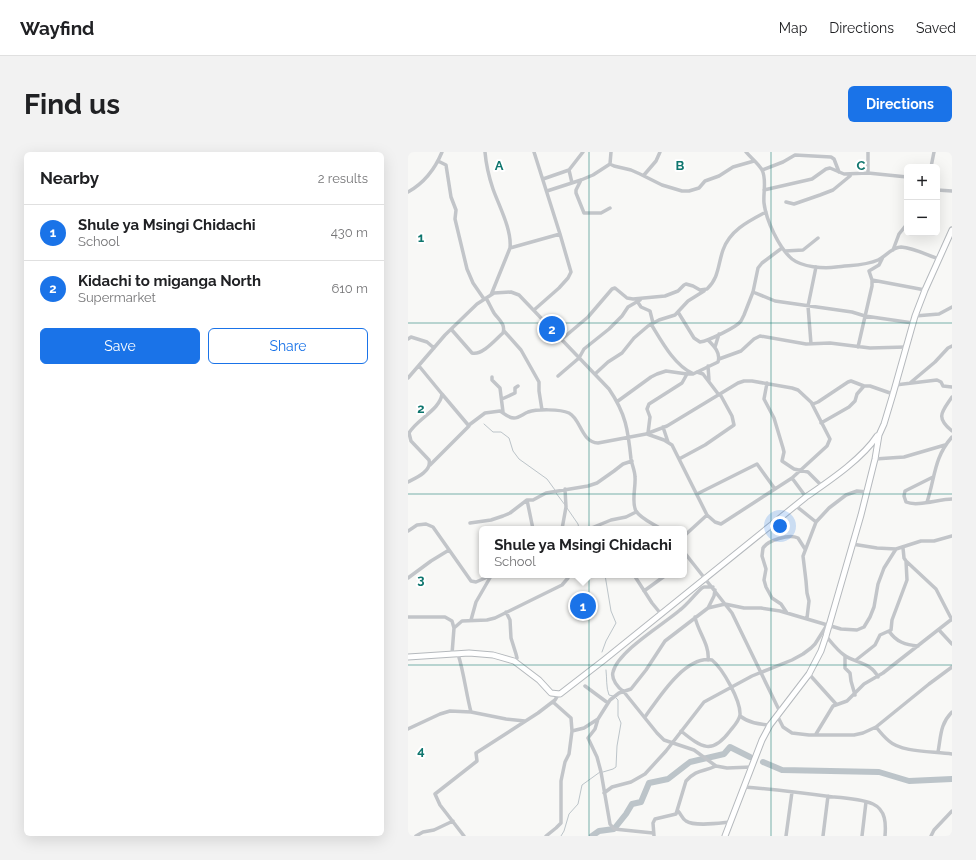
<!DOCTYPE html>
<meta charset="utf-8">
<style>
body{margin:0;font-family:Raleway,sans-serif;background:#f2f2f2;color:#202124}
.controls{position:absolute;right:12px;top:12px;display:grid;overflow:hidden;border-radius:6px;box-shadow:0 4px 16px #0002}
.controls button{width:36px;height:36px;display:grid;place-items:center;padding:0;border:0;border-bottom:1px solid #e0e0e0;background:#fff;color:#202124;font:20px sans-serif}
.you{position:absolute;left:372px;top:374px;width:14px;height:14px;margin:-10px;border:3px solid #fff;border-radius:50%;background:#1a73e8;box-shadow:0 0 0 6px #1a73e833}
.badge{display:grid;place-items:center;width:26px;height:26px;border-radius:50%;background:#1a73e8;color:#fff;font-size:13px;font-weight:700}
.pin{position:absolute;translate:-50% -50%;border:2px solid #fff;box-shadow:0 1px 4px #0006}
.popup{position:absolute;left:71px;top:374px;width:208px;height:52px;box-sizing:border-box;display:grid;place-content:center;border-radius:6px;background:#fff;filter:drop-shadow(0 1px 3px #0005);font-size:13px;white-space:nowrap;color:#757577}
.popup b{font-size:15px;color:#202124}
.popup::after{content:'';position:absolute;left:50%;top:100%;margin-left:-8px;border:8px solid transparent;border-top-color:#fff}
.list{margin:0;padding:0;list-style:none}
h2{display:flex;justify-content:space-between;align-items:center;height:52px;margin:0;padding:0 16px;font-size:17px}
h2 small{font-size:13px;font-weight:400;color:#757577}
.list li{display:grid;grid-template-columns:26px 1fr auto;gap:12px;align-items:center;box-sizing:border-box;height:56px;padding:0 16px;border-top:1px solid #e0e0e0}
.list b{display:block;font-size:15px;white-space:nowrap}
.list p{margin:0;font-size:13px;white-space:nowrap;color:#757577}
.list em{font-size:13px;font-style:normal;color:#757577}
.actions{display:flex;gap:8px;padding:12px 16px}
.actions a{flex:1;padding:9px 0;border:1px solid #1a73e8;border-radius:6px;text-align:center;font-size:14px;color:#1a73e8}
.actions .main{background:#1a73e8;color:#fff}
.map{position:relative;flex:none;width:544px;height:684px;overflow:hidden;border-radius:6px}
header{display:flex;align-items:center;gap:24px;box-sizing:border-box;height:56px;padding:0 20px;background:#fff;border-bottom:1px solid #e0e0e0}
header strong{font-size:19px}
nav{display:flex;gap:22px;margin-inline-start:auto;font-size:14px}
.intro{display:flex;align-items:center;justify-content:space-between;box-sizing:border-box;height:96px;padding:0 24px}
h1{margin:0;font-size:28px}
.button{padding:10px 18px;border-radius:6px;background:#1a73e8;color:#fff;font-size:14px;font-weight:700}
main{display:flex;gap:24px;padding:0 24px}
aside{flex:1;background:#fff;border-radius:6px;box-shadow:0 4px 16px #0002}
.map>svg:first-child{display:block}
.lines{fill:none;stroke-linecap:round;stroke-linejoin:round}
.stream{stroke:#bcc4c9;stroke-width:1}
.river{stroke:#bcc4c9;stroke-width:6}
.secondary-casing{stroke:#b5b9bd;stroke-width:7}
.street{stroke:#c2c5c9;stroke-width:3.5}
.secondary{stroke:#fff;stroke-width:5}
.grid{fill:none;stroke:#0f766e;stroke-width:1;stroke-opacity:0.55}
.grid-label{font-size:13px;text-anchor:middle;font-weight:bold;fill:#0f766e;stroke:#fff;stroke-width:4;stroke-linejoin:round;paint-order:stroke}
</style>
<header>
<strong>Wayfind</strong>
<nav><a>Map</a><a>Directions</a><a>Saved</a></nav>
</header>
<div class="intro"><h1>Find us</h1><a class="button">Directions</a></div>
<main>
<aside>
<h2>Nearby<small>2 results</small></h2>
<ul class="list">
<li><span class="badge">1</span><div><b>Shule ya Msingi Chidachi</b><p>School</p></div><em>430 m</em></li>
<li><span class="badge">2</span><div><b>Kidachi to miganga North</b><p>Supermarket</p></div><em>610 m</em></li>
</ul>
<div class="actions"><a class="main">Save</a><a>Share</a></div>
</aside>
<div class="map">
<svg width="544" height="684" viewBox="0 0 544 684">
<rect width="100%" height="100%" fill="#f8f8f6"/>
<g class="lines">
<path class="stream" d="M76,272l9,8h8l8,6 4,13 6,8 28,20 8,11
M148,341l9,12
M159,356l11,16 1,5
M194,500l4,-11 10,-18 -5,-12 -6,-36
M198,518c1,8 0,18 3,25l4,1
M195,620l10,-3 3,-2 1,-21 4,-23 -3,-7v-16l-2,-2
M153,684l3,-5 5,-17 9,-10 4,-19 18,-13"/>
<path class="river" d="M355,610l19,8 97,2 30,9 43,-2
M184,684l7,-5 15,-2 12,-15 6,-10 9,-2 8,-19 19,-4 22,-17 34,-8 6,-7 20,10"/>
<defs>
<path id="secondary" d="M0,505l61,-4 24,2 21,6 25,19 12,13 9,1 44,-34 202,-163c23,-16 56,-38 71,-61
M317,684l37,-96 8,-15 39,-51 12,-23 5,-15 35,-121 14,-56 4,-24 5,-11 9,-30 22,-78 10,-26 27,-60"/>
</defs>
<use href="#secondary" class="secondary-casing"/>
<path class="street" d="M77,0c1,12 4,25 8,37 6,17 19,41 17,59l-19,47
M203,0l-1,12 4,2 17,4 9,4 22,11 20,6h7l10,-3 6,-7 14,-5 14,-9 21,-6
M338,0c5,6 12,11 16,18 5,9 1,23 2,33 2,17 15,45 28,56 10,8 32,10 44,8 13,-2 29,-1 42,-7 7,-3 14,-13 23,-13 13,1 26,8 38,12
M30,9l8,4 5,32 5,13 -1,9 12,50 6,14 11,16
M523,15l3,-15
M161,18l3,13
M354,18l21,-8 12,-7 36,2 3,2 5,13
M460,21v-21
M236,23l12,-14 4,-9
M135,27l26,-9 14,-18
M173,28l-5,10v3l8,20h17l9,-5
M356,38l48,-11 14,-10 4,-1 14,6 24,-1 39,4
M529,38l15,1
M139,39l34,-11 12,-5 17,-11
M0,40c16,-9 27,-23 34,-40
M378,50l8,2 26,-9 13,-5 17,-14 1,-2
M102,96l50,-14
M485,98l6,-16 8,-10
M377,99l18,-1 15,-12
M464,128l-3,-9 10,-6 4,-8
M345,140l22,9 77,11 13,4 48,7
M229,149l4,6 9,4 3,12
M126,158l25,-22 9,-10 3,-6 -11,-38 -26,-82
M270,160l16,26 6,4c8,-1 37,-15 41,-21 1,-2 2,-4 3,-6l9,-23 5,-24 4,-5 20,-15
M507,164l24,-2 13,-7
M243,172c10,16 23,41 41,49
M43,177l21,24c10,3 24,-14 31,-20 3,-9 -5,-14 -9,-20 -3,-5 -5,-10 -8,-15
M96,179l17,19 18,32v9l3,19
M0,187l3,-2 16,5 7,6
M154,187l26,-22 24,-28 3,-1 12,10 6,1 32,-3 13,-5 6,-6 2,-1 7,2 7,4 7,-1c12,-11 11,-25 16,-39 7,-20 26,-29 43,-38
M403,192l-3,-38 8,-39
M307,195l4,-13
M450,195l14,-61v-6l53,10
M311,207l22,-8 13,-12 6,-3 46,8 24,-1 40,5 36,-1
M300,214l1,14
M289,220l6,2 16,21
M187,222l13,-12 14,-9 12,-15 14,-12 11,-6 16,-5 13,-14 16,-10
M150,224l21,-18 5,-9 25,-20 13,-13 6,-9 12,-7
M84,225v3l8,8 3,24
M0,226l37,-43 32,-31 17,-11 17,-1 8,3 90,94c17,25 19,41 22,70 1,6 4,12 4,18 1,10 -4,25 1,34 5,8 18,13 25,18
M359,231l-3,16 10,19 9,30 1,4 -2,9 12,8 14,3 14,14
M502,231l25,-21 13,-14 4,-2
M487,233l42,-5 4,2 2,4 9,1
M544,245c-10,15 -17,20 0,34
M94,247l13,-6v-5l3,-2
M210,249l33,-24 6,-3 9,-3 21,3h6l25,-12c3,-9 -4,-16 -10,-22
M413,271l28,-16 6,-6 2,-7 7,-8
M61,273l16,-12 15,-2c5,3 8,7 14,7 5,0 9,-4 14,-6 9,-3 32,-3 41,1 12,6 12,29 29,30l48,-9 21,-8 71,-43 6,-2h8l40,7 6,2 15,14 5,-2 30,-20 3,-1 13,5h6l23,8
M255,275l5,15
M240,281l2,-16 -3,-8 2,-5 33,-21 5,-9
M239,282l17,6 8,5 35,70 8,7 6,2 71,-46 35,-32 3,-7 -19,-37
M271,307l26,-14 29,-20 -2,-9 -12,-22
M467,307l29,-2 41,-12
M22,313l39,-39 -27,-32
M525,325l-28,14 -1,5 2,6c11,5 33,-3 46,-3
M384,326l14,19
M0,330c8,-4 24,-11 21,-22l-18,-19 -2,-8c8,-14 31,-23 33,-39l-23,-28
M289,342l60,-30 18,25
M119,348l6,29
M519,350c8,-24 7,-45 25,-65
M388,354l20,16
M62,371l21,-3 12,-4 7,-3 17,-13h6l13,-7 42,-7 9,-3 17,-12 9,-7 9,-3
M154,377l4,-22 -1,-18
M181,377l22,-9 15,-3 10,-5
M0,379l9,-6 9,-1 7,3 38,54 5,1 16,-7
M276,384l23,-21
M444,392l25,4 19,1 25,-8h13l18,-5
M495,396l1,10 2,3 30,28 16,31
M276,400l48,61 48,99
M226,423l18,28 9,11
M0,426l23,-17 18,-11
M305,435h-9l-2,1c-8,7 -14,16 -22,22 -16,14 -62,41 -67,62 -2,7 5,16 11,20l33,41 7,7 30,10 22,16 11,2 25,-1
M236,439l22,-16
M300,456l17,-4 19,4h17l19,3 61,18 16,1 7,-3 6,-10 4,-10 4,-23 6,-16 12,-19
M98,460l4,8 1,18 5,16 1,4 -2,4
M379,461l-6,-9 -9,-6 -6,-11 -2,-7 2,-11 -4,-13 1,-8c5,-8 26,-14 35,-10l7,11
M0,465h37l7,4 2,7 8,-7 25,-1 8,-2 67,-33 6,-7v-3
M287,465c3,15 15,28 13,43
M399,466l2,-17 -2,-8 -1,-12 -3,-25 13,-34 13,-14 17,-13 11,-4 10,1
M63,468l5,-18 15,-26
M531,478l13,14
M481,479c7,11 17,14 29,15
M418,484c6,7 11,14 18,19 11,8 27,7 34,22
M44,502l2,-26
M50,502c6,19 8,39 13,58
M437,504v12l5,5 1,8 4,14
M448,508l19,-15 5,-10 11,-5 1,-10 15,-40 -1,-19
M401,522l27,30
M177,534l23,17
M369,563l6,12 9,6 17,2h45l9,-2 13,-6 53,-43 23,-17
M332,564c9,7 18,8 30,9
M237,565c13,-18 40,-62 67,-57 11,9 29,41 28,55 -1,6 -6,11 -10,16 -18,24 -28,17 -49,0
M468,575c4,5 8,10 13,14 13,12 46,10 63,13
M0,577l32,-15 10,-3 21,1 35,7 19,2
M164,579l12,-3 14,-9
M408,582l17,-28 14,-5 17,-17 19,-11 69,-54
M530,600c3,-16 2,-28 14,-40
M336,635c30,2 60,6 89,10 13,1 28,2 40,7 13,6 13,20 12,32
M196,641l8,-6 19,-5 14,-8 21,-23 38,-49 48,-26 40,-16 11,-6 8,-6 4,-4 12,-19
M270,659c3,3 4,8 8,10 9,6 34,2 45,1
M245,681l-39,-4 -4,-5 -9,-52 -4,-15 -9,-19 7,-9 3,-10 12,-19 9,-7 12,-4 15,-19 19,-29 43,-33 6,-12 1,-6
M8,684l7,-4 11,-2 19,-9
M56,684l-24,-31 -5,-11 42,-33 -1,-8 62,-40 17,-13 3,-5
M138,684l10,-8 5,-5v-42l4,-19 4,-8 3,-23 -1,-13 -18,-16
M246,684l-1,-13 2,-4 21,-5 10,-33c11,-12 17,-9 30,-15
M378,684l6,-44
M415,684l5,-40
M454,684l4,-34
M523,684l3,-6 18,-19"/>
<use href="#secondary" class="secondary"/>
</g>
<path class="grid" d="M181,0v684M363,0v684M0,171h544M0,342h544M0,513h544"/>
<g class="grid-label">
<text x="91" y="18">A</text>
<text x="272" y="18">B</text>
<text x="453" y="18">C</text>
<text x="13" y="90">1</text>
<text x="13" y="261">2</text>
<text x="13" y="432">3</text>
<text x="13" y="603">4</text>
</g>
</svg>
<div class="controls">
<button>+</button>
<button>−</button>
</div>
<div class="you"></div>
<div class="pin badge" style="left:175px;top:454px">1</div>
<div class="popup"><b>Shule ya Msingi Chidachi</b>School</div>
<div class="pin badge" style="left:144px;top:177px">2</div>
</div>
</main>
